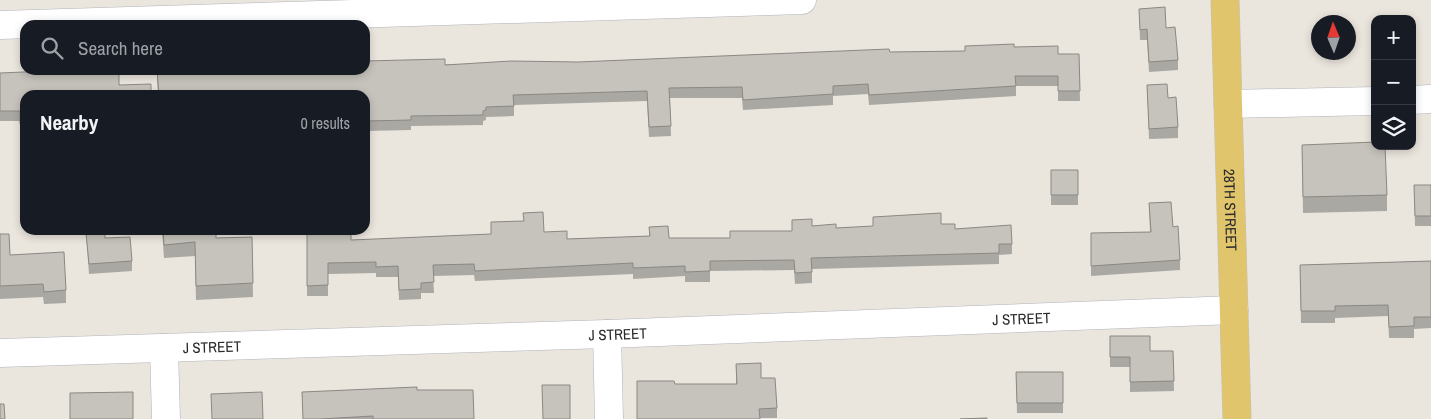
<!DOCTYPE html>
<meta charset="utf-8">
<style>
body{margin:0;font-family:"Archivo Narrow",sans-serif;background:#20242c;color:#f1f3f6}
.controls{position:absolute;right:15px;top:15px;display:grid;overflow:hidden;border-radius:10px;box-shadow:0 2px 8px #0003}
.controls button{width:45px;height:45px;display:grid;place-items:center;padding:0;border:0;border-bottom:1px solid #363941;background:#171b24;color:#f1f3f6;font:25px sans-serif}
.compass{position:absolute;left:1311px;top:15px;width:45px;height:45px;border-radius:50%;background:#171b24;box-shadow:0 2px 8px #0003;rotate:358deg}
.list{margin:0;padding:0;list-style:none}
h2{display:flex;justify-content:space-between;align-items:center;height:65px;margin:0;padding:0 20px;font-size:21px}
h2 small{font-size:16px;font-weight:400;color:#9ea1a6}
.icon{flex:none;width:28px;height:28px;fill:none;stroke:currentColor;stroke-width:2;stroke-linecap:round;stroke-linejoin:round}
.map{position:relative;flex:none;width:1431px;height:419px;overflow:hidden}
.search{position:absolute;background:#171b24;box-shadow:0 2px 8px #0003;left:20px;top:20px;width:350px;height:55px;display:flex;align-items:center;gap:12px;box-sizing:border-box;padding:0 18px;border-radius:15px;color:#9ea1a6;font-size:19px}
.panel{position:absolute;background:#171b24;box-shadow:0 2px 8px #0003;left:20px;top:90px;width:350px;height:145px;border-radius:15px}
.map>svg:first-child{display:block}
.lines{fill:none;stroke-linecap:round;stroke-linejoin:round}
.minor-casing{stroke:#b1b3bc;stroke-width:29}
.major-casing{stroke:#c3c3c3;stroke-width:29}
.minor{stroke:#fff;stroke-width:28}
.major{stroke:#e1c56c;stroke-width:28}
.wall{fill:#aaa8a2}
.building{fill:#c6c3bc;stroke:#8b8884}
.labels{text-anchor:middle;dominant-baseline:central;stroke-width:4.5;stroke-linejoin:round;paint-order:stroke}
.street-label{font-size:15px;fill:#2a2a2a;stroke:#fff}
</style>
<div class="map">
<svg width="1431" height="419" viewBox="0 0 1431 419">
<rect width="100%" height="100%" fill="#eae5dd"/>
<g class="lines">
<defs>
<g id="minor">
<path d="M0,25l802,-25"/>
<path d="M1412,100l18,-1"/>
<path d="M1228,104l147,-3"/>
<path d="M607,334l2,85"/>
<path d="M164,348l2,71"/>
<path id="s1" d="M0,353l607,-19 627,-24"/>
</g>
<g id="major">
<path id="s2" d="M1225,0l12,419"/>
</g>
</defs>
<use href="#minor" class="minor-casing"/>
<use href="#major" class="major-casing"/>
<use href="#minor" class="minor"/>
<use href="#major" class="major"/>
</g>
<path class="wall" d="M1139,9l27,19 12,32v10l-29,2 -2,-32h-7z
M1014,47l44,7h21l1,47h-22v-15h-42v10l-147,9 -1,-11 -35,2v9l-90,5 -1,-12h-72l1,38 -22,1 -2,-36 -133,4v11l-28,1v3l-3,1v4l-72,1v4l-46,1v-36h-207l-1,-17v-8l421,-8 312,-10 75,-1z
M0,73l25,22v39h-5v-13h-20z
M1147,85l21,13 10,29v11l-29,1z
M1302,145l85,50v16l-84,2z
M1051,170h27v35h-27z
M1414,185h17v41h-16z
M1149,203l24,24 7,33v10l-89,6v-43l59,-1z
M792,220l20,6 24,2 105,-4 14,5 57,15v10l-13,1v9l-187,5v14l-17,1 -1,-14 -84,1v11h-25v-6l-52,3v-5l-158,7 -1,-6 -41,1 1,17h-13v6l-22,1 -1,-23h-22v-4l-48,1v22h-21v-65l44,9 193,-8 23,7 82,-3v-9l20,11h61l62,-7z
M162,230h54v8l36,-1 1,60 -57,3 -1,-44 -31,2z
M86,233l19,5 27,23v10l-43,3z
M0,234l10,21 56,35v13l-22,1 -1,-7 -43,2z
M1431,261v67l-17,1v9h-25l-1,-22 -53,2v5h-34l-1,-58z
M1110,336l40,15h23l1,40 -44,1v-25h-20z
M736,364l25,14 16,30v10l-140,1 38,-35h61z
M1016,372h47v41h-46z
M417,390l57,29h-171l-1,-27z"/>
<path class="building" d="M1165,7l1,21 9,-1 3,33 -29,2 -2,-33 -7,1 -1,-21z
M1014,44v3l44,-1v8h21l1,37h-22v-15h-43l1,10 -147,9 -1,-11 -35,2v8l-90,6 -1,-13 -73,1 2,38 -22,1 -2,-36 -134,4 1,11 -28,1v3l-3,1v4l-72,1v4l-46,1v-26h-206l-2,-25h208v-9l80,-2v6l66,-4 67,1 311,-13 1,3 75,-1v-5z
M70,70h49v15l32,-1v11h-126v29h-5v-13h-20v-38z
M1167,84l1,14 8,-1 2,30 -29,2 -2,-44z
M1375,142v4h10l2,49 -84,2 -1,-52z
M1051,170h27v25h-27z
M1414,185h17v31h-16z
M1171,202l2,25 5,-1 2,34 -89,6v-33l60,-1 -2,-29z
M543,212l1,20 23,-1v8l83,-3 -1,-9 19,-1 1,12h61v-7h62v-11l20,-1v7l24,-2v4l37,-2v-9l68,-4v11h14v5l56,-4 1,19h-13v9l-188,5 1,14 -17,1 -1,-13 -84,1v10l-25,1v-6l-52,2v-5l-158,8 -1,-7 -41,1 1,17 -13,1v6l-22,1 -1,-24 -22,1v-5l-48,1v22l-21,1v-55h44v9l140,-6v-12l33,-1 -1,-8z
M163,230h53v8l36,-1 1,46 -57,3 -1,-44 -31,3z
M105,231v7l25,-1 2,24 -43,3 -3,-31z
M0,234h9l1,21 54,-3 2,38 -22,2 -1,-8 -43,2z
M1431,261v56h-17v9l-25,1 -1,-22 -53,1v5h-34l-1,-46z
M1110,336h40v15h23l1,30 -44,1v-25h-20z
M761,363v15h14l2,30 -18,1 1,10h-123v-38h37l1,3h62l-1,-20z
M1016,372h47v31h-46z
M542,385h28v34h-27z
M417,387v3h56l1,29h-101v-3l-53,3h-17l-1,-27z
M133,392v27h-63v-26z
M262,392l1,27h-51l-1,-25z
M0,404h4l1,15h-5z
M987,418v1h-27z"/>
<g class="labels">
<g class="street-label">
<text stroke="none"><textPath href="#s2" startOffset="210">28TH STREET</textPath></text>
<text stroke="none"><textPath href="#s1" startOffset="1022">J STREET</textPath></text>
<text stroke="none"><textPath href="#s1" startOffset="618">J STREET</textPath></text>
<text stroke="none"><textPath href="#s1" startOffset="212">J STREET</textPath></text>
</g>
</g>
</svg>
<div class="controls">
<button>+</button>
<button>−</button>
<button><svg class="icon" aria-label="layers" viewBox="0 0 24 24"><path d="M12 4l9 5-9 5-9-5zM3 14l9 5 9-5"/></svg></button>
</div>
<svg class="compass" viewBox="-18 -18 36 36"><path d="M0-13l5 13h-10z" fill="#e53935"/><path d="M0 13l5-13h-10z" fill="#9ea1a6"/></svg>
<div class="search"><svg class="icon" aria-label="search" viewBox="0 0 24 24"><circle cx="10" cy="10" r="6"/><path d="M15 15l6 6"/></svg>Search here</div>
<section class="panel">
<h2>Nearby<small>0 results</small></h2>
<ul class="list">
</ul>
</section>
</div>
